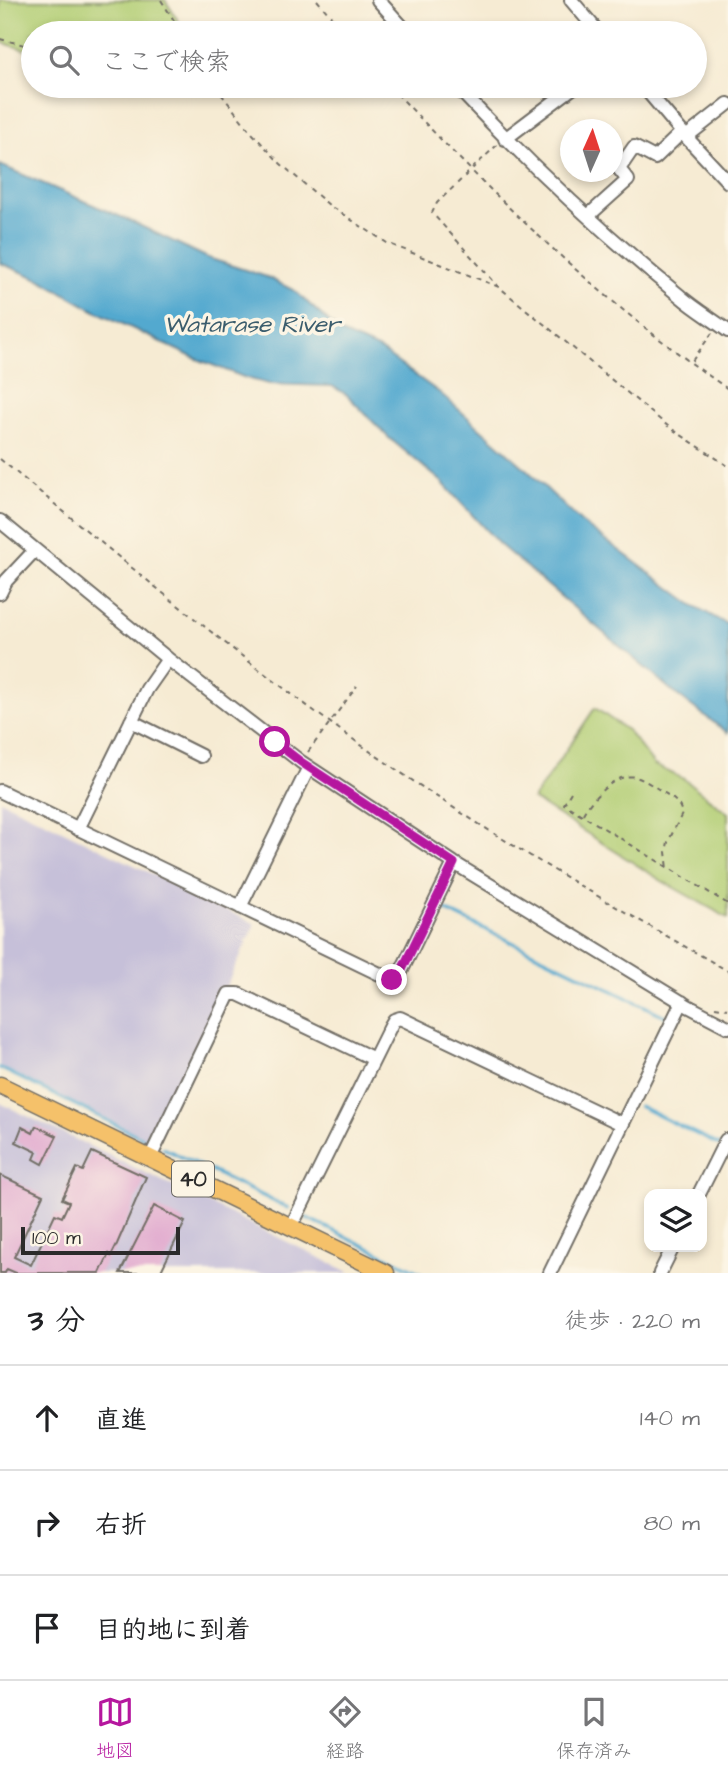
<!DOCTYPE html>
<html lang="ja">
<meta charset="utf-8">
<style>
body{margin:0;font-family:"Architects Daughter","Klee One",sans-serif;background:#f2f2f2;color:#202124}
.controls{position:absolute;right:21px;bottom:21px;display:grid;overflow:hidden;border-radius:14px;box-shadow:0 4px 10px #0003}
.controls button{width:63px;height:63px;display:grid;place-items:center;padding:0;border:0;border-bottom:2px solid #e0e0e0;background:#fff;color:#202124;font:35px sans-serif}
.compass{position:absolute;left:560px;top:119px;width:63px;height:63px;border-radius:50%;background:#fff;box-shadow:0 4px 10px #0003;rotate:3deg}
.scale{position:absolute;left:21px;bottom:18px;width:159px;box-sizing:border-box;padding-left:7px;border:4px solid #2b2b2b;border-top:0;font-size:19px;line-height:24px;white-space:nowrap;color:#2b2b2b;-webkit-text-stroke:5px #fcf5e5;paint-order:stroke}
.stop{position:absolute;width:21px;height:21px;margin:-16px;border:5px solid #b5179e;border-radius:50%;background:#fff}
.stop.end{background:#b5179e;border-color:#fff;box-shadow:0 2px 7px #0008}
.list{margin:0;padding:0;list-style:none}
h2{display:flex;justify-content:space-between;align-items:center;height:91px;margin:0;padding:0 28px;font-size:30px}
h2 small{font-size:23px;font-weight:400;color:#757577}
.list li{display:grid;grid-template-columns:46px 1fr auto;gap:21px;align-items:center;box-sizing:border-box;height:105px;padding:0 28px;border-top:2px solid #e0e0e0}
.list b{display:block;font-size:26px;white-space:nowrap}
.list em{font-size:23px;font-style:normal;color:#757577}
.icon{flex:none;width:38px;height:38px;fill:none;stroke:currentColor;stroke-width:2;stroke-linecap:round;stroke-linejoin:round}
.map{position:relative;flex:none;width:728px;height:1273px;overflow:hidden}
.search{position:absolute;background:#fff;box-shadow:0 4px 10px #0003;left:21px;right:21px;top:21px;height:77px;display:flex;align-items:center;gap:18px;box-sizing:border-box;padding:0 24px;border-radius:38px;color:#757577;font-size:26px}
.sheet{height:406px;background:#fff}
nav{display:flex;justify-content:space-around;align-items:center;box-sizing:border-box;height:98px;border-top:2px solid #e0e0e0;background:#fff;font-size:19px;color:#757577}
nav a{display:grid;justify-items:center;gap:4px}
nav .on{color:#b5179e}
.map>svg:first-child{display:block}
.industrial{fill:#c6c0d9}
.green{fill:#b2ce74;stroke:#6e7c50;stroke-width:2}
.water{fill:#53a9cf;stroke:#3f6a7d;stroke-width:2}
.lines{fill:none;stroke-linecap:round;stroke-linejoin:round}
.stream{stroke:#53a9cf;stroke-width:3.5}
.building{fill:#e1aacf}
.minor-casing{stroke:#726e66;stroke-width:16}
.major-casing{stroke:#726e66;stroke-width:19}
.path{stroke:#726e66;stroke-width:2;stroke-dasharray:5 5;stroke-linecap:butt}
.minor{stroke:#fff;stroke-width:12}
.major{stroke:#f5c16b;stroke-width:16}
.route{stroke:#b5179e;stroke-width:9}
.labels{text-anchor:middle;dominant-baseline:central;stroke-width:7;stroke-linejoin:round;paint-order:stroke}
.shield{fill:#fcf5e5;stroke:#6a6863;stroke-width:2}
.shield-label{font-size:21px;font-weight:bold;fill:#2b2b2b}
.water-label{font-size:24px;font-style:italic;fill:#3b5d6d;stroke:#fcf5e5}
</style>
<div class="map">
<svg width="728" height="1273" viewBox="0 0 728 1273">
<rect width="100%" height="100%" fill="#fcf5e5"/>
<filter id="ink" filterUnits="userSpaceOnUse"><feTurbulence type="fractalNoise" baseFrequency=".0143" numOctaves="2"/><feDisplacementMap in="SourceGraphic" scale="14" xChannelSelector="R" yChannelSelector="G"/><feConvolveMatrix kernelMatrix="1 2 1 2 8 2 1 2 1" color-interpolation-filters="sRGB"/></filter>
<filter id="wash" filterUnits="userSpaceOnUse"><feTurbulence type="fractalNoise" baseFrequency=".00686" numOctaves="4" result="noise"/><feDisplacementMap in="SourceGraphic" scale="28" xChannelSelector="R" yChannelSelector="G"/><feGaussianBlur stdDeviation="1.57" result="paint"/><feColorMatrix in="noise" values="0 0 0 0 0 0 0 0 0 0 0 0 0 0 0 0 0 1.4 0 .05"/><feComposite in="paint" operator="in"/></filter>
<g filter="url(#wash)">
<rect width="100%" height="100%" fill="#f6ebd3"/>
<path class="industrial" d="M0,800l255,124 -100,216 -2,1 -153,-75z
M0,1103l202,97 149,73h-351z"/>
<path class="green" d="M0,0h165l21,33h-153v19l-33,-10z
M595,708l33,23 26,34 30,14 44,34v105l-66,-37 -129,-82z"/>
<path class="water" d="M0,165l126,54 82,39 59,19 28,14 46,42 39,17 60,43 84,74 57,55 112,83 35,20v108l-51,-38 -178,-151 -58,-63 -53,-44 -41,-42 -15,-9 -63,-2 -23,-6 -54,-21 -98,-47 -55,-31 -39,-16z"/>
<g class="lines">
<path class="stream" d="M435,912l6,-4 226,109
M386,984l13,3 5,-8
M0,1068l151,74
M639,1106l80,39
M163,1148l125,60
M307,1218l114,55"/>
</g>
<g id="blocks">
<path class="building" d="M36,1126l21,10 -14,28 -9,-5 3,-7 -21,-10 6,-15 11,6z
M92,1152l54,25 -29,67 -6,12 -2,-2 -9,19h-84l-9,-4 -2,4h-5v-98l43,20 -29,62 17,8 24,-51 7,3 7,-15 -7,-3 15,-31 6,3z
M154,1206l31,16 -25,51h-40z"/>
</g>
</g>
<g filter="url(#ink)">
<use href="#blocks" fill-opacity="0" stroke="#726e66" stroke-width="2"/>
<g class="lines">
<defs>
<path id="minor" d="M378,0l30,33
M571,0l28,33
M456,86c70,75 144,145 224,210 15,13 32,23 48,35
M643,86l43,51 42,45
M686,137l42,-33
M505,139l70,-53
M588,216l40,-36 -9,-11 15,-22 21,11 27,-26
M0,521l168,138 133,103 153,101 234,143 40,21
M0,593l6,-12 29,-31
M131,721l70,35
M0,791l392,189 6,-2 56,-115
M78,829l69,-140 21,-30
M240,907l69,-140
M150,1158l79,-164h9l136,65
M699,1194l27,-54
M291,1227l100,-202 3,-5 6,-2 222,106
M550,1273l132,-271
M660,1273l13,-26"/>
<path id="major" d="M0,1085l386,188"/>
</defs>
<use href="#minor" class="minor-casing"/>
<use href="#major" class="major-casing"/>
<path class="path" d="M161,0l21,33
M317,0l28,33
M0,39l33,8
M215,86l36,46 30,32 49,42 57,37 112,44 170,140 59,39
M390,86c104,111 212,217 338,303
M472,169l25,-24
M468,173l-31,30 -5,10 66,73
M692,361l20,-28
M0,459c130,107 258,216 397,311 106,73 219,137 331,201
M308,752l49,-66
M571,792l-7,12 164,100
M583,814c8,-15 33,-42 52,-37 9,2 18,9 25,13 10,7 20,11 22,24l-14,28 -2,10 2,17
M715,1007l13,2"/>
<use href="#minor" class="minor"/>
<use href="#major" class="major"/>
</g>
</g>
<g class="lines" filter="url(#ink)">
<path class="route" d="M275,742l26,20 153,101 -56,115 -6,2"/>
</g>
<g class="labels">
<rect class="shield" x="172" y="1161.5" width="42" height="35" rx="5"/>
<g class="shield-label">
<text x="193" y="1179">40</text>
</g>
<g class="water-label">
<text x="252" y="325">Watarase River</text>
</g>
</g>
</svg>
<div class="controls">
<button><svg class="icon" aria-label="layers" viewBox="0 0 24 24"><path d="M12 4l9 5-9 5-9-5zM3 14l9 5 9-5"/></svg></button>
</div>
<svg class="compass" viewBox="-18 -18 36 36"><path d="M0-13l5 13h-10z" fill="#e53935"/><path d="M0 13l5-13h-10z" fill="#757577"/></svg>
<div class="scale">100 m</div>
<div class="stop" style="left:275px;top:742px"></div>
<div class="stop end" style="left:392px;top:980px"></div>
<div class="search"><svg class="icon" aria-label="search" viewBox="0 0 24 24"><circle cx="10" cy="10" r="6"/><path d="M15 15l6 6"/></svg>ここで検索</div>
</div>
<section class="sheet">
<h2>3 分<small>徒歩 · 220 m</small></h2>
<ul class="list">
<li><svg class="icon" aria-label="ahead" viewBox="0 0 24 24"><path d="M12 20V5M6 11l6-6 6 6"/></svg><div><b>直進</b></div><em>140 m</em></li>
<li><svg class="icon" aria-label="right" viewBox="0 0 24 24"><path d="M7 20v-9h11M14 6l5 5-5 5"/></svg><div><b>右折</b></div><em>80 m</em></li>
<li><svg class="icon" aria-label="arrive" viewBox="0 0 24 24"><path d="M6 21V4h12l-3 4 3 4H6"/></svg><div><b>目的地に到着</b></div></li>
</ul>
</section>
<nav>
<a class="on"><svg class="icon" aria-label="map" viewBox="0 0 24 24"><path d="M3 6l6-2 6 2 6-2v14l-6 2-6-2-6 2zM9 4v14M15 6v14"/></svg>地図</a>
<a><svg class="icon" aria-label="directions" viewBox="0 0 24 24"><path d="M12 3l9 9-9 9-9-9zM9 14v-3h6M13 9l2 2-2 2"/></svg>経路</a>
<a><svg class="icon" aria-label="saved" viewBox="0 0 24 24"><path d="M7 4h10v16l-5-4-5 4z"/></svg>保存済み</a>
</nav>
